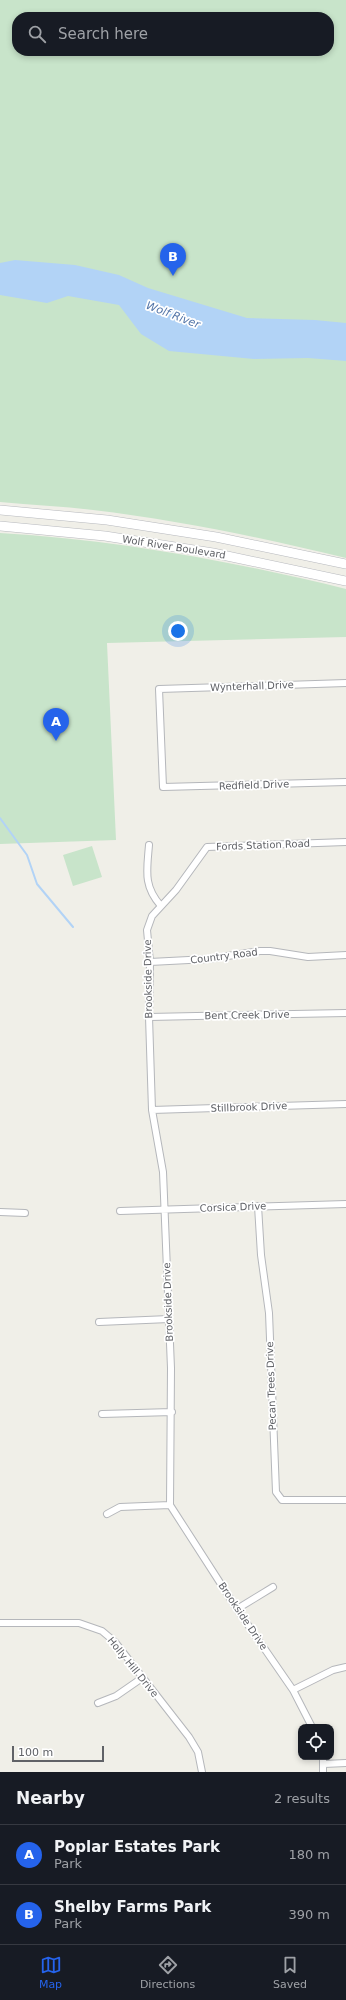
<!DOCTYPE html>
<style>
body{margin:0;font-family:"DejaVu Sans",sans-serif;background:#20242c;color:#f1f3f6}
.controls{position:absolute;right:12px;bottom:12px;display:grid;overflow:hidden;border-radius:8px;box-shadow:0 2px 6px #0003}
.controls button{width:36px;height:36px;display:grid;place-items:center;padding:0;border:0;border-bottom:1px solid #363941;background:#171b24;color:#f1f3f6;font:20px sans-serif}
.scale{position:absolute;left:12px;bottom:10px;width:92px;box-sizing:border-box;padding-left:4px;border:2px solid #606267;border-top:0;font-size:11px;line-height:14px;white-space:nowrap;color:#606267;-webkit-text-stroke:3px #fff;paint-order:stroke}
.you{position:absolute;left:178px;top:631px;width:14px;height:14px;margin:-10px;border:3px solid #fff;border-radius:50%;background:#1a73e8;box-shadow:0 0 0 6px #1a73e833}
.badge{display:grid;place-items:center;width:26px;height:26px;border-radius:50%;background:#2563eb;color:#fff;font-size:13px;font-weight:700}
.pin{position:absolute;translate:-50% -33px;filter:drop-shadow(0 1px 2px #0008)}
.pin::after{content:'';position:absolute;top:21px;width:14px;height:12px;background:inherit;clip-path:polygon(0 0,100% 0,50% 100%)}
.list{margin:0;padding:0;list-style:none}
h2{display:flex;justify-content:space-between;align-items:center;height:52px;margin:0;padding:0 16px;font-size:17px}
h2 small{font-size:13px;font-weight:400;color:#9ea1a6}
.list li{display:grid;grid-template-columns:26px 1fr auto;gap:12px;align-items:center;box-sizing:border-box;height:60px;padding:0 16px;border-top:1px solid #363941}
.list b{display:block;font-size:15px;white-space:nowrap}
.list p{margin:0;font-size:13px;white-space:nowrap;color:#9ea1a6}
.list em{font-size:13px;font-style:normal;color:#9ea1a6}
.icon{flex:none;width:22px;height:22px;fill:none;stroke:currentColor;stroke-width:2;stroke-linecap:round;stroke-linejoin:round}
.map{position:relative;flex:none;width:346px;height:1772px;overflow:hidden}
.search{position:absolute;background:#171b24;box-shadow:0 2px 6px #0003;left:12px;right:12px;top:12px;height:44px;display:flex;align-items:center;gap:10px;box-sizing:border-box;padding:0 14px;border-radius:16px;color:#9ea1a6;font-size:15px}
.sheet{height:172px;background:#171b24}
nav{display:flex;justify-content:space-around;align-items:center;box-sizing:border-box;height:56px;border-top:1px solid #363941;background:#171b24;font-size:11px;color:#9ea1a6}
nav a{display:grid;justify-items:center;gap:2px}
nav .on{color:#2563eb}
.map>svg:first-child{display:block}
.green{fill:#c8e4ca;fill-rule:evenodd}
.water{fill:#b2d3f6}
.lines{fill:none;stroke-linecap:round;stroke-linejoin:round}
.stream{stroke:#b2d3f6;stroke-width:2}
.minor-casing{stroke:#b5b7bb;stroke-width:8}
.secondary-casing{stroke:#b7b9be;stroke-width:10}
.minor{stroke:#fff;stroke-width:6}
.secondary{stroke:#fff;stroke-width:9}
.labels{text-anchor:middle;dominant-baseline:central;stroke-width:3.5;stroke-linejoin:round;paint-order:stroke}
.street-label{font-size:10px;fill:#606267;stroke:#fff}
.water-label{font-size:11px;font-style:italic;fill:#5073a7;stroke:#fff}
</style>
<div class="map">
<svg width="346" height="1772" viewBox="0 0 346 1772">
<rect width="100%" height="100%" fill="#f0efe8"/>
<path class="green" d="M0,0h346v558c-83,-20 -168,-38 -253,-48 -31,-4 -62,-5 -93,-8zM17,17h312v34h-312z
M0,533c117,7 232,28 346,56v48l-239,6 9,197 -116,4z
M92,846l10,31 -29,9 -10,-31z"/>
<path class="water" d="M15,260l60,5 44,10 29,13 99,30 68,2 31,3v38l-38,-3 -54,1 -85,-8 -28,-17 -22,-29 -51,-9 -21,7 -47,-8v-32z"/>
<g class="lines">
<path class="stream" d="M0,818l27,37 10,29 36,43"/>
<defs>
<path id="minor" d="M346,683l-187,6 4,98 183,-5
M149,845c-2,25 -6,41 12,61
M150,962l58,-3 52,-8h10l38,6 38,-2
M149,1017l197,-4
M152,1110l194,-6
M258,1206l3,49 8,58 7,179 6,8h64
M120,1211l226,-7
M0,1212l25,1
M99,1322l70,-3
M102,1414l70,-2
M107,1514l13,-7 50,-2
M237,1609l36,-22
M0,1623h79l23,8 13,11 74,95 9,15 4,20
M293,1690l40,-20 13,-3
M98,1703l18,-7 26,-18
M312,1727l-19,-37 -56,-81 -67,-104 1,-137 -8,-196 -11,-62 -3,-93 1,-55 -3,-32 5,-14 24,-26 31,-43 139,-5
M323,1757v15
M324,1764l22,-1"/>
<path id="secondary" d="M0,510l107,10 109,17 130,27
M0,526l105,10 108,17 133,28"/>
</defs>
<use href="#minor" class="minor-casing"/>
<use href="#secondary" class="secondary-casing"/>
<use href="#minor" class="minor"/>
<use href="#secondary" class="secondary"/>
</g>
<g class="labels">
<g class="street-label">
<text transform="translate(174 547) rotate(9)">Wolf River Boulevard</text>
<text transform="translate(252 686) rotate(-2)">Wynterhall Drive</text>
<text transform="translate(254 785) rotate(-2)">Redfield Drive</text>
<text transform="translate(263 845) rotate(-2)">Fords Station Road</text>
<text transform="translate(224 956) rotate(-7)">Country Road</text>
<text transform="translate(148 979) rotate(-91)">Brookside Drive</text>
<text transform="translate(247 1015) rotate(-1)">Bent Creek Drive</text>
<text transform="translate(249 1107) rotate(-2)">Stillbrook Drive</text>
<text transform="translate(233 1207) rotate(-2)">Corsica Drive</text>
<text transform="translate(168 1302) rotate(-92)">Brookside Drive</text>
<text transform="translate(271 1386) rotate(-92)">Pecan Trees Drive</text>
<text transform="translate(243 1616) rotate(56)">Brookside Drive</text>
<text transform="translate(133 1667) rotate(51)">Holly Hill Drive</text>
</g>
<g class="water-label">
<text transform="translate(173 315) rotate(21)">Wolf River</text>
</g>
</g>
</svg>
<div class="controls">
<button><svg class="icon" aria-label="locate" viewBox="0 0 24 24"><circle cx="12" cy="12" r="6"/><path d="M12 2v4M12 18v4M2 12h4M18 12h4"/></svg></button>
</div>
<div class="scale">100 m</div>
<div class="you"></div>
<div class="pin badge" style="left:56px;top:741px">A</div>
<div class="pin badge" style="left:173px;top:276px">B</div>
<div class="search"><svg class="icon" aria-label="search" viewBox="0 0 24 24"><circle cx="10" cy="10" r="6"/><path d="M15 15l6 6"/></svg>Search here</div>
</div>
<section class="sheet">
<h2>Nearby<small>2 results</small></h2>
<ul class="list">
<li><span class="badge">A</span><div><b>Poplar Estates Park</b><p>Park</p></div><em>180 m</em></li>
<li><span class="badge">B</span><div><b>Shelby Farms Park</b><p>Park</p></div><em>390 m</em></li>
</ul>
</section>
<nav>
<a class="on"><svg class="icon" aria-label="map" viewBox="0 0 24 24"><path d="M3 6l6-2 6 2 6-2v14l-6 2-6-2-6 2zM9 4v14M15 6v14"/></svg>Map</a>
<a><svg class="icon" aria-label="directions" viewBox="0 0 24 24"><path d="M12 3l9 9-9 9-9-9zM9 14v-3h6M13 9l2 2-2 2"/></svg>Directions</a>
<a><svg class="icon" aria-label="saved" viewBox="0 0 24 24"><path d="M7 4h10v16l-5-4-5 4z"/></svg>Saved</a>
</nav>
